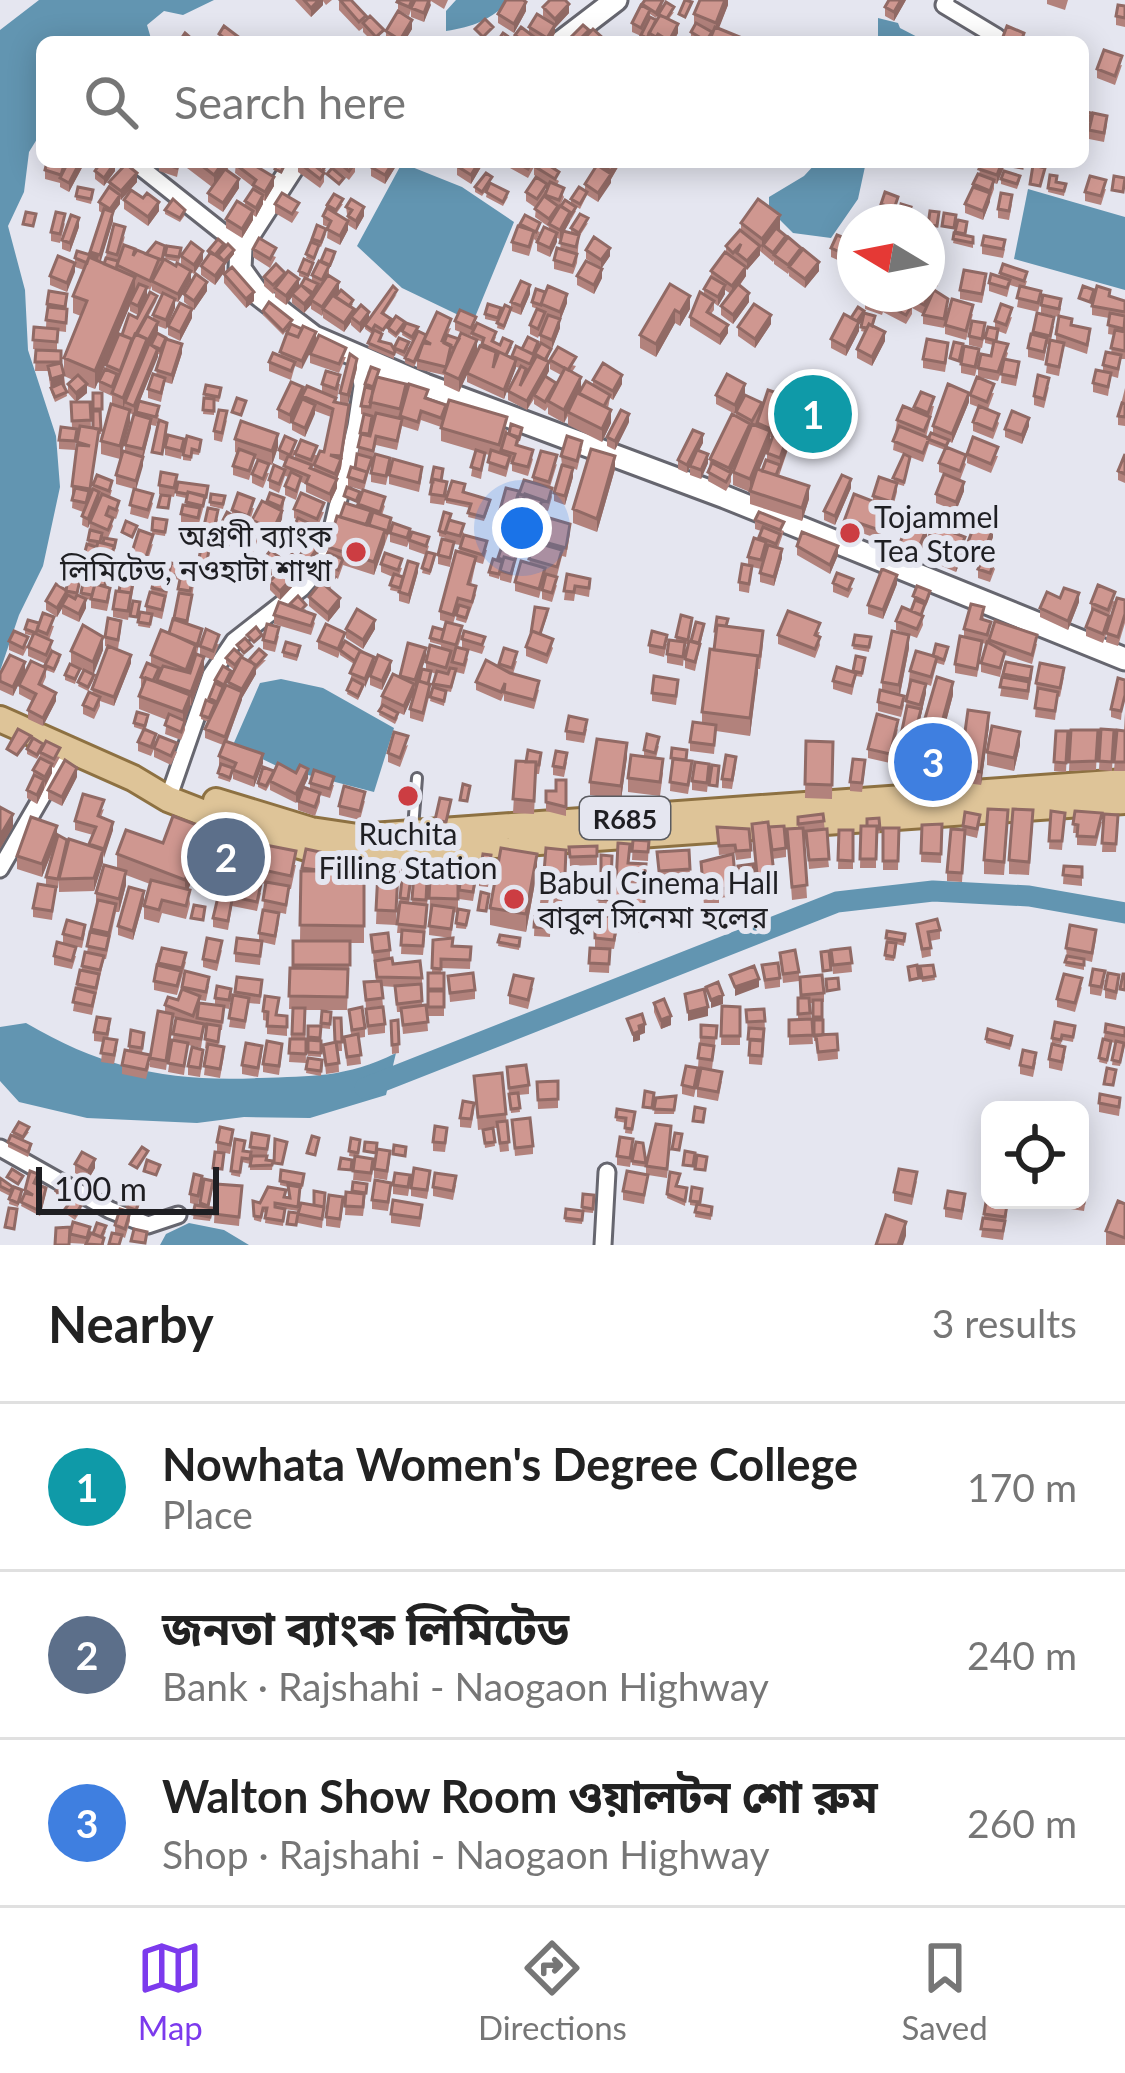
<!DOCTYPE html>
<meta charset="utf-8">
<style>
body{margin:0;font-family:Lato,"Noto Sans Bengali",sans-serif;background:#f6f6f6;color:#222}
.controls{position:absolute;right:36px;bottom:36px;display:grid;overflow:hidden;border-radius:18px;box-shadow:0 6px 30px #0003}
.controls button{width:108px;height:108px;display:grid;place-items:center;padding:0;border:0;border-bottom:3px solid #e0e0e0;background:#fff;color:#222;font:60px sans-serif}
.compass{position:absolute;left:837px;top:204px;width:108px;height:108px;border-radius:50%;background:#fff;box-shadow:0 6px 30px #0003;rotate:280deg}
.scale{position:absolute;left:36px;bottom:30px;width:183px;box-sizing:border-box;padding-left:12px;border:6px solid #1f1f23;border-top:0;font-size:33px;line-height:42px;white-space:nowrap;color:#1f1f23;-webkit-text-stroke:9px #e5e6f0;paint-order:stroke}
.you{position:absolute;left:522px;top:528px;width:42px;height:42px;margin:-30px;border:9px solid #fff;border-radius:50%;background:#1a73e8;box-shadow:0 0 0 18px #1a73e833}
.badge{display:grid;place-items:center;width:78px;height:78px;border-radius:50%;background:#7c3aed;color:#fff;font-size:39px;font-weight:700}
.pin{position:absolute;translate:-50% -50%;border:6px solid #fff;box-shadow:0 3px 12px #0006}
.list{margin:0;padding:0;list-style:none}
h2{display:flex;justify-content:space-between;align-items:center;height:156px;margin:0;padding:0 48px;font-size:51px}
h2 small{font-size:39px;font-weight:400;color:#767676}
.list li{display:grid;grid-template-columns:78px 1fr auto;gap:36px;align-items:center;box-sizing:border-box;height:168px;padding:0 48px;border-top:3px solid #e0e0e0}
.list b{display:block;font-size:45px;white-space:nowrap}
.list p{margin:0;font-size:39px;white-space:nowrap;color:#767676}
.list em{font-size:39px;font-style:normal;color:#767676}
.icon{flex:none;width:66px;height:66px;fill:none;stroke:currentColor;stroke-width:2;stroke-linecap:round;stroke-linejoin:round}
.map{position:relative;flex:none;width:1125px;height:1245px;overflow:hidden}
.search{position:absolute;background:#fff;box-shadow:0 6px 30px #0003;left:36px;right:36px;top:36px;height:132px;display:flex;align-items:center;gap:30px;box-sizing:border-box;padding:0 42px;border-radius:18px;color:#767676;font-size:45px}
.sheet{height:660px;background:#fff}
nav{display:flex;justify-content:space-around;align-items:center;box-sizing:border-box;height:168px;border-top:3px solid #e0e0e0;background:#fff;font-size:33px;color:#767676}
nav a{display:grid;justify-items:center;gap:6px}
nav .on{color:#7c3aed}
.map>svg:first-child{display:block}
.water{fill:#6295b1}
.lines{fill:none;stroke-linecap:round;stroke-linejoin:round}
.river{stroke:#6295b1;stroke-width:21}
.lane-casing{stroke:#66666f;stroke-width:14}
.street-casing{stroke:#66666f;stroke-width:21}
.secondary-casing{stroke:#66666f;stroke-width:27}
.primary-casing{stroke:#8d7142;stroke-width:30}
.lane{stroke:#fff;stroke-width:8}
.street{stroke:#fff;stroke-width:15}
.secondary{stroke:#fff;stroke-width:21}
.primary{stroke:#dec498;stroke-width:24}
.wall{fill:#b2827c;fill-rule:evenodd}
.shaded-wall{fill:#916a65}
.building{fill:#cf9790;stroke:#916a65;stroke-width:3}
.poi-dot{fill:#cc3d42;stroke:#e5e6f0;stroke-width:4.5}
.labels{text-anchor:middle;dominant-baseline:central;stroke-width:12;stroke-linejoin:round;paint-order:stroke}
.shield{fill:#e5e6f0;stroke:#5a5b60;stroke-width:3}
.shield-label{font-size:27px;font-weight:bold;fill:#1f1f23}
.poi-label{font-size:30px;fill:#1f1f23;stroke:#e5e6f0;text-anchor:start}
</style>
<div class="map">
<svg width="1125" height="1245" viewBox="0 0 1125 1245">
<rect width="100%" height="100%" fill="#e5e6f0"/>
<path class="water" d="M39,0h175l-31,15 -19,-4 -17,14 5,17h-110v89l-13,21 -5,40 -16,34 17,64 3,60 28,86 4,51 -17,79 -24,49 -19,56v-641z
M456,0h54c-19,20 -37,27 -64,31v-20z
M878,18l20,5 2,5 27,14h-49z
M817,162h49l-8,37 -27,39 -38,-5 -24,-24v-12l35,-21z
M402,163l60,24 52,35 -41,100 -71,-34 -45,-42z
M1028,189l97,28v73l-111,-31z
M281,679l42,9 71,40 -20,64 -93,-24 -48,-23 27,-62z
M26,1023c78,46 143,59 233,55 54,-2 86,0 137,-25l-10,42 -76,23 -66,-1 -47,6 -110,-5 -68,-16 -19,-21v-54z
M189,1223l35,7 25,15h-89l6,-11z"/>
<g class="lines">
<path class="river" d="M365,1088l472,-186 96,-11 96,5 96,17"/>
<defs>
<path id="lane" d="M413,828l4,-50"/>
<path id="street" d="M946,0l-2,5 53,32 -2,5
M134,162l107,85
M168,799l43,-124 23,-34 68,-53 22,-25 32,-137 6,-40 -4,-30
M0,869l69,-119
M0,1148l110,62 38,15 30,-10
M603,1245l4,-73"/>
<path id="secondary" d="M561,42l55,-42
M296,162l-55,85 -1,22 18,25 56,43 111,48 300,112 400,162"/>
<path id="primary" d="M0,719l133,59 35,21 88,34 51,15 47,7 771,-54
M216,801l95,29 47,7 767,-55"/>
</defs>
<use href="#lane" class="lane-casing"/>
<use href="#street" class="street-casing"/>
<use href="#secondary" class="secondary-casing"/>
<use href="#primary" class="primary-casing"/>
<use href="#lane" class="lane"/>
<use href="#street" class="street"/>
<use href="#secondary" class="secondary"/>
<use href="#primary" class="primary"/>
</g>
<path class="wall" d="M295,0h37l-6,5 -3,-4v4l-12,12z
M398,0h50l-4,9 -13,-8 -7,21 -13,-5v-7l-2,6 -8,-4 11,17 -6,10 9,3h-26l-3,-2v-9l12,-20z
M645,0l18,5 -7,13 -6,-4v3l6,3 2,-5 16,-3 -5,7 9,14 -5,9h-24v-4l-2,4 -6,-3v-3l-9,-4v-9z
M728,0v5l-10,24 24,13h-59l8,-2v-8l3,-5v-13z
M906,0l-12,21 -9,-5v-9z
M1047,0h21l-3,10 -18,-6z
M339,1l27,19 19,22h-23l6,-5 -5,-5v-4l-4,3 -20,-21z
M1125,6v21l-9,-2v-9z
M543,7l26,6 -14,15v5l-5,9h-35v-7l14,-2v-6l17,-8 -3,-3z
M526,11l-12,22 -16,-10v-9z
M1122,65l-7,20 -18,-7v-9z
M1107,125l-3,17 -15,-3v-9z
M85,162l-16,30 -9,-5v-4l-15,-4v-9h19z
M159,162h21l-3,15 -18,-6z
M187,162h45l-5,8 12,18 -16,24 -15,-10v-9l4,-6 -25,-19z
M236,162h30l-5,8 13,16 -9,15 -2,-1v4l-7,13 -3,-2v5l-11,18 -16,-10v-9l19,-13v-5l8,-12v-2l-18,-14z
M298,162l28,8 -2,3v9l-4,6 -22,-16z
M326,162h31l-2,2v8l-6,8z
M398,162l-13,22 -14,-8v-9z
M484,162l-13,22 -14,-9v-9z
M510,162h24v5l-6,11 -18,-10z
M593,162h28l-23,40 -11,-7 -7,14 -9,-6v-4l14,-8v-7l9,-15z
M982,162h24l-9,22 -3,-1v6l-11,31 -18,-7v-9l14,-30z
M534,166l25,15 -2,4 7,12 -4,9 16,5 -12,21 10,2 -3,-2v-4l17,-5 -9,14 -2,26 -4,11 -19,-5v-9l6,-11 2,-14 -2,4 -3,-1 -7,19 -13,-6v-9l12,-13v-2l-14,-10 1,-9 -10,-7v-9l21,-2 2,-6 -15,-9z
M95,171h20l-11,15 -9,-7z
M1050,175l7,7 9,2 -2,12 -16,-4z
M1001,179l19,1 -3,9 -16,-5z
M109,182h28l-16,18 -1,-1v5l-7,9v8l-13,41 4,2 3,-12 18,-16 -7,28 17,-11 11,1 19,-4 -2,12 13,4 5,-1v-9l22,4 -9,14 -3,-2v8l-13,22 -3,-1v7l-9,21 -8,-3 -1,7 25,20 -10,31 -7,-2 -4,20 -13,-4v-9l8,-14 4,-20 -2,-1 -18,47 19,14 -3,11 -5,-1 -15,65 17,13 -5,16 -18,-5 4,-25 -18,-5v-9l9,-23v-7l9,-30 -4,-2v10l-10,36 -19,-5v-13l11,-36v-9l-13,-6v-9l23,-46 16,-20 -8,-4v-6l-35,84 -8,-3v7l-11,9h14l1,26h2v-35h9l-1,41h-2l-9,61 3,-10 19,5 -2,7 9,13 -3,9 -7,-3 4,10 -5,12 -7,-1v6l15,2 -6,25 -5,-1v18l5,10 -3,14 -16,-3v-8l-8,-2 3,10 -7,14 -17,-8v-6l-5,9 -11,-7v-9l20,-10 14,-11 -2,15 3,2 3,-21 -1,-17 5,-15 2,-21 -2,5 -6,-3 1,-13 -11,-4 1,-13h-1v-9l8,-57 -3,1 -2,20 -16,-1v-9l13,-12 -1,-26h5l-8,-9v-9l5,-4 -9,-4 3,20 -12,6 -4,-10 -3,-21h-13l1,-21 20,1 -23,-2 1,-22 12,1 1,-24 20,-10 -1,38 -8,-1 -1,7v13l7,23v-16l17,-42 -8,-3v-17l11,-26 -9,-3 -8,25 -17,-7v-9l25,-13v-5l15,-3 12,-42 -3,-2v-9l10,-14zM152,286v4l10,5 -9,20v5l-5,-3 9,-17 -19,15 9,-27 3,2z
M492,182l-1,1 17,14 -5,9 -17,-9 2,-9 -6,8 -7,-4v-5z
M1106,189l-5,16 -16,-4v-9z
M93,195l-2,9 -15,-4v-4z
M124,200l35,11 -11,15 -24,-17z
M275,204l24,8 -7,11 -17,-10z
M343,204l-7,10 12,7 -2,-14 18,9 -8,14 -8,-5v5l-8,15 -13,-7 1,-11 -5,-2v-9l4,-11z
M881,204l17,1 -4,12 -13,-4z
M1012,204l-3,16 -11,-2v-9z
M165,210l20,5 -5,7 -15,-8z
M958,220l9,7 -2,9 8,1v11l-20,-5z
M65,223l-5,20 -9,-2v-9z
M741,223l39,6 -1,1 7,10 33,31 -14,17 -16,-12v-4l-1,2 -14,-10v-4l-1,2 -13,-11v4l-13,15 -1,-1v7l-6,9 9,17 -16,22 -12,-9v-9l10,-12 -6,-4v4l-7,12 -4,-3v7l-3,4 17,19 -8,12 -30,-19v-9l14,-22v-6l7,-12v-6l15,-18v-7l15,-15z
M520,224l20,8 -4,9 -2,-2 -5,17 -17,-5v-9z
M79,227l-9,25 -8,-3v-9z
M326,234l-5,13 -2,-1 -5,16 -8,-4 6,-19z
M982,245l23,4 -2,9 -21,-4z
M167,246l14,7 -2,9 -14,-3z
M224,248l10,6 -9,11v6l-10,14 -14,-10v-9l7,-10v-5z
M831,248l24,3 -6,14 -18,-8z
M253,249l23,8 -6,11 -17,-11z
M586,250l24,6 -9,13 1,9 -8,16 -17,-9v-9l22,-9 -13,-8z
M335,257l-6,12v6l10,16 -4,6 18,7 -2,3 3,6 15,5 28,-24 -13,20 -3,27 13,8 15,-2 -5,10 -10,-5v7l-26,-11 4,-14 -7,-5v-3l-5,7 -9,-8v-3l-7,10 -21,-14v-4l-1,2 -11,-7v-4l-7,8 -12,-10v-6l-6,8 -11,-8v-5l-2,2 -9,-8v-9l35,10 6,-9 -6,-2v-5l14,-4 -5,12 4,2v-6z
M927,259l15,14 -5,14 -10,-4z
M1000,273l27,8 -2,6 16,13 -3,12 -21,-5 3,-19 -10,-3 -3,12 -18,-6v-8l11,-6z
M224,274l30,27 -8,7 -22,-25z
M986,283l-4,20 -22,-4v-9z
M670,284l20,25 -10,17 -5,-3 -19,34 -16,-9v-13z
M207,291l-13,19 -10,-8v-8z
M530,294l-9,21 -10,-4 -7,19 -7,-2 1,-6 -13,-3v-5l16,-2 -2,7 12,-11v-6z
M905,294l43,14 -3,15 28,-9 -7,26 -21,-6v-8l-1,2 -21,-4v-10l-11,-6v6l-6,10 -23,-12 -1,3 -17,-6v-9l40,2z
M1110,297l15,4v58h-4l-3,19 -7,-2 -3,20 -15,-4v-9l10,-12v-6l8,-12 3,-18 -6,-1 1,-16 -17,-3v-9z
M532,302l35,1 -7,18v7l-13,33 2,10 -3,6 10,6 5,-8 -11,-6v-9l26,6 -4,6 9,18 12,-5v-5l29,4 -9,16 -3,-2 -2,10 3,15 -9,19 -34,-17v-9l-4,7 -16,-9v-7l-3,4 -11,-7v-5l-7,11 -19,-10v-9l12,-23 -4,-1 -12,32 -37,-17v-8l-8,18 -15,-7v-10l-27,-6v-8l-3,6 -9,-4v-5l21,-23 25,-7 -3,7 29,18 5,-11 -10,-5v-2l-1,1 -16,-6v-9l21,3 20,13 -2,5 18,5 -5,9 5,2v-2l22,-1v6v-6l6,-11v-9l4,-11 -6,14 -8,-4v-9l11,-15 -9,-3z
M1041,305l20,3 -2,9 -18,-4z
M263,311l39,18v40l-7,-3 -4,14 -22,-9v-9l11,-6 9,-29 -6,8 -20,-20z
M864,313l11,7 -2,6 12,15 -13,25 -15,-8v-9l8,-17 -4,-1 3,-14 -5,7v7l-13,25 -15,-8v-9l20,-21z
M1012,317l-6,17 -8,-3 -2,11 12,11 -2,6 13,11 -3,16 -15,-3 1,-14 -4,12 -20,-4v-9l13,-12 2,-11 -8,-2v-5l10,-10v-7z
M192,318l-12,23 -12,-6v-9z
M771,324l-16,24 -17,-12v-9z
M405,326l13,5 -6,10 -10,-6 1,-6 -7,9 -8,-6v-4z
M1054,326l-3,14 5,1v-7l16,-8 18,12 -3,16 -23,-8 -5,30 -13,-3 3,-28 -2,-1 -3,17 -16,-4v-9l5,-16z
M985,332l-3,16 -13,-3v-9z
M948,352l-3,20 -22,-4v-9z
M310,354l36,3 -7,16 -29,-10z
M979,358l-4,18 -14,-3v-9z
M357,368l-9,36 -8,-2v-9z
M379,378l27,18 22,3 79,31v3l15,-1 -4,13 15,14 -5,17 -16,-5v-8l-2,-1 -4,15 -18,-6 2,-16 -5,-1 -4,25 -10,-3 4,-25 -34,-10v-14l-20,-7 -3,11 -16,-5 -5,24 -21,-5 -12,45 21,16 -3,9 9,12 -17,48 -31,-10 -5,14 -3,-2 -5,12 10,18 -12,15 -19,-16v-9l12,-14 -3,-2v-5l5,-6 5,-23 12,-30 18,-10 4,-17 -14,-4v-9l7,-9 3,-14 6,-39 -3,-1v-8l4,-22z
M322,384h18l-4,19 13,11 -8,54 -4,11v9l-7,15 -24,-11v-8l-5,-2 -5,18 -11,-5v-9l4,-9 -4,-1 -6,17 -10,-5v-8l15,-11 2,-7 -7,-3v-9h17l-3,8 2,1v-5l22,1 -5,13 2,1v-4l10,-13 7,-35 -16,-6 -10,26 -13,-7v-8l10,-23 -12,25 -12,-6v-9l25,-16 19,-1z
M206,385l15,7 -2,10 -5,-1v14l-11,-1z
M1049,387l-5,21 -10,-3v-9z
M1125,388v38l-7,-1v-9z
M745,393l-10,21 -19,-10v-9z
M994,393l-6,16 11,14 -6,16 -20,-8v-9l5,-15 -8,-3v-9z
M783,395l-12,42h-1l-11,33 3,1 5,-11v-7l18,-48v-8l56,20 -7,16 -37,-17v7l-18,53 30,23 -7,22 -52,-17v-12l-17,-7v-13l7,-18 -9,19v9l-5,9 -18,-10 2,-22 26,-43v-4l26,-3z
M969,402l-17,41 -3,-2 -2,7 19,16 -6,16 -21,-8v-9l6,-13 -16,-6 -6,18 -13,-5 -6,29 -7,-2v8l-5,19 -4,-2v7l-9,23 -23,-8 -2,6 -11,-5v-8l30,-23v-5l20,-14 11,-28 -11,-4 4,-30 17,-9v-4l20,-1 -8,31 3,1 4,-4v-8z
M227,420l-5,22 -8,-2v-9z
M629,422l-14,28 -8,-4v-9z
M1029,426l-7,18 -17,-7v-8z
M184,439l-3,20 -16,-4v-8z
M235,439l43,8 -6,18 -17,-6 -6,21 -16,-5v-9l4,-13 -2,-1z
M703,443l-4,7 9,13 -7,16 -11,-4v-8l-3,6 -9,-4v-9z
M201,445l-2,10 -7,-1 -1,7 -8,-1v-5z
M582,449l-5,21 -4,-2v9l-8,28 -11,-4v-8l8,-28 -1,-9z
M967,454l31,2 -7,17 -24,-10z
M1125,454v29l-7,-3v-9z
M557,464l-7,23 2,10 -4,14 -6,-2 -15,46 -17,-6v-13l12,-32 -3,-1v-9l14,-12v-5z
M390,466l-4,19 -15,-3v-9z
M615,469l-18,63 -24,-9v-14z
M269,473l-6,15 -11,-5v-9z
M389,475l33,1 -3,16 -30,-8z
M441,481l6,10 -3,14 -14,-2 1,-21z
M177,484l-3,13 -15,-3v-9z
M851,488l-16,37 -11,-5v-9z
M465,489l-1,4 26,11 -6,17 -16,-4 2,-9 -24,-5v-4z
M208,491l-10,36 -17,-4v-9l5,-9v-7l-10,-2v-4z
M964,491l-8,20 -20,-8v-9z
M519,500l-9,29 -12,-3v-9z
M225,501l-2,8 -13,-3v-4z
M267,501l17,2 -2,16 -9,20 -13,-6 -7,20 -13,-5v-9l6,-15 -9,-3v6l-7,13 -10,-5v-9l12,-11v-5l22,-2 -5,16 3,1v-5z
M294,509l30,3 -7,16 3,10 -4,8 2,10 -11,16 -2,-2v4l-8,9 -2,-2v3l-15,16 -10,-10v-9l14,-14v-4h15v-6l8,-11 -15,-7v-9l6,-10 -4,-2z
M153,518l14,6 -2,12 -13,-2z
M218,519l-4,18 -10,-2v-9z
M450,520l14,13 -4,12 -6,-1 -4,23 -12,-3v-9l7,-16v-3v2l-6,-2v-5z
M755,520l29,11 -6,17 4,10 -8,28 -14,-4v-9l6,-24 -5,20 -9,-2 -3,26 -10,-2v-9l9,-17v-8l11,-17 2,-9 -6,-2z
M959,525l-3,8 9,17 -9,22 -31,-13v-13l20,-17z
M390,533l20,4 19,9 -2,6 8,7 -5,16 -8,-2 4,-18 -17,-6v-7l-2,5 -17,-5z
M570,533l-4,24 -4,-1 -5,20 -12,-3 -6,25 -24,-7v-9l14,-19 8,-23z
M927,536l-9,23 -18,-7v-9z
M993,537l-7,20 9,12 -5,13 -12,-4v-9l5,-12 -15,-6v-9z
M153,544l-7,22 -8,-3 -10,57 -15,-3v-8l6,-18 2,-19 11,-15v-5z
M797,546l41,9 -8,19 -33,-19z
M460,548l27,2 -4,14 -7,-2 -5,23 5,10 -10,28 -10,-3 2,-13 -5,17 -13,-4v-9z
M501,549l16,5 -6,29 -11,-3v-5l-1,4 -10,-3v-4l9,-12z
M381,564l21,4 -3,8 4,1 15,-5 -9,32 -10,-3v-9l-9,-2 3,-13 -12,-5z
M258,566h21l-13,16 -8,-7z
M196,571l-8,53 14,5 -5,25 7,16 -13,36 -1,-1 -5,16v9l-4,10 -16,-6 2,-14 -28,-11v-13l3,-9 -1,-1v-9l10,-13v-9l18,-22 5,-13 6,-40 -11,-2v-4z
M567,574l23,14 -1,9 -14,-3 -1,7 -10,-1z
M833,583l20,5 -5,10 -15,-6z
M897,584l-14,35 -15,-5v-9z
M557,585l-5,17 -10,-3v-9z
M169,586l-7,33 -10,-3 -2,12 -12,-2 2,-14 6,1v-7l6,-18z
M913,596h17l-4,10 -1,-1 -3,10 1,10 -6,13 -8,-3v13l-9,47 4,10 -3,12 -23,-6v-9l4,-11v-9l25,-48 -11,-4v-9l15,-10 4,-10z
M1060,598l19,4 -11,28 -28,-13v-9z
M1125,600v23l-7,23 -12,-4 1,-10 -4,11 -17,-7v-9l5,-15v-9l24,-2 -6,15v6z
M306,609l-2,2 11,12 -4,12 -37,-11v-9z
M548,614l-7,20 12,14 -6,16 -21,-8v-9z
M984,616l-1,4 8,2 -3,21 1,1v-4l48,4 -5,20 -27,-9 -5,22 -19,-5v-9l5,-19 -4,-1 -5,34 -22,-4v-9l9,-27v-8z
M692,622l-4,22h-3l-2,22 -16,-3v-9l9,-13v-4z
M39,623l15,3 -5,14 3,10 -6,14 -18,-8v-9l5,-11 -8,-2v-5z
M727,627l36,17 -3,25h-2l-8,67 -34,-5 -2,23 -24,-3v-9l12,-19v-11l12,-62 1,-19z
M704,628l-9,43 -10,-3v-9l6,-17z
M121,629l-3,20 -6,-1 19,15 -17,43 -14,-5v5l-6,13 -11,-5v-9l9,-12 16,-46 -3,-1v-9z
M346,629h29l-12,20 -17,-11z
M820,632l-2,4 2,9 -5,13 -37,-14v-9z
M462,635l-4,12 10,12 -4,15 -8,-2 -5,20 -5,-1 -2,15 -14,-5 6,-27 -5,-2 -2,12 1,9 -7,29 -13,-4v-9l16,-39v-8l15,-14v-3l-11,-3v-4z
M855,635l16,2 -2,15 -16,-3z
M279,636l-4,16 -12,-3v-9z
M462,639l23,7 -3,8 -20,-6z
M9,641l19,5 -5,10 -14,-6z
M318,641h27l29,24 -16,35 -11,-6 7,-30 -14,-9v-3l-2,6 -20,-9z
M219,644l-6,16 -13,-5v-9z
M667,644l-3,13 -15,-4v-8z
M103,650l-10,24 1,5 -6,12 -10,-5 5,-15 -3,-2 -5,15 -10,-4v-5l6,-11v-13z
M300,650l-3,11 -14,-4v-5z
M948,651l-4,14 -7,-2 -6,23 -5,-2v9l-11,49 -13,-3 8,-68 23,-15z
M426,657l-12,36 -10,22 -11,-5 5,8 -3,6 -16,-9 3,-19 18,-19z
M226,658h16l7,3 17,-1 -10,10v4l-14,24 -15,44 36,21 -9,24 -21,-8v-8l-3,11 -12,-4 3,-13h-2v-9l4,-11 -18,-7v-9l3,-7 -7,-3v-4l8,-14 6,-21 16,-5 -5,10h2l6,-15 -8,-7z
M865,658l-3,19 -6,-1 -4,19 -19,-6v-8l20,-9z
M60,660l-6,13 -8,-3v7l-4,9 14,15 -13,25 -15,-7v-9l4,-9 -13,-7v-9l26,-17v-3z
M517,661l-4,13 26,16 -5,19 -30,-8v-7l-3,7 -25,-11v-8l23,-15v-3z
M1006,662l26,14 -4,24 -28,-4z
M391,670l-9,20 -12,-5v-9z
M25,671l-12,25 -13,-6v-16z
M1064,677l-4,20 -2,-1 -3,24 -20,-3 2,-25 -1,-9z
M1125,680l-4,40 -10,-3v-8z
M678,689l-2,16 -24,-4v-8z
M953,695l-11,42 12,16 -6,26 -36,-8v-14l12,-24v-11z
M1125,712v59h-11l3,-41h7z
M148,720l-3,10 11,12 21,10 -6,13 -17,-8v-8l-3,7 -13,-5v-9l5,-12 -9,-3v-4z
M989,726l-8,59 -21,-3v-14z
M587,729l-3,14 -18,-3v-9z
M898,729l-8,34 -22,-5v-9z
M1101,729l13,1 -2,41 -13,-1z
M1071,730h27l-2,40 -27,1z
M1056,731h12l-2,41 -12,-1z
M806,741l27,1 -1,57 -27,-1z
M408,745l-8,22 -12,-5v-9z
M1020,745l-6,26 -27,-6v-13z
M659,746l-3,12 7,15 -3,23 -32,-4v-14l16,-21v-7z
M672,748l14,13 6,9 -4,24 -18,-3z
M27,749l33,8 -6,11 -2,-1v6l-15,31 -10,-6v-8l6,-13v-7l7,-12v-4l-3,5 -10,-5z
M627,757l-6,43 -31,-5v-13z
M516,761h25l-2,13h-3l-2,40 -21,-1z
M567,762l-3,15 -11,-2v-9z
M911,764l-4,17 -13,-4v-8z
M736,766l-4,23 -10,-1v-9z
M865,769l-3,23 -12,-1v-9z
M709,773l-2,19 -15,-2v-9z
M77,777l-15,29 -14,-7v-9z
M308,778l-4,9 6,2v-6l24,2 -4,13 -10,-3v7l-5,14 -17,-6v-9l4,-11 -6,13 -26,-13v-6l-4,7 -8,-4v-4z
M566,780v36l-20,-5v-20h10z
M365,801l-5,19 -21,-5v-9z
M104,809l-3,8 12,13 -10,28 -9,33 -35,1v-12l-1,8h-2l-4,32 -19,-3v-9l13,-23v-8l10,-34 -14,34 -25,-8v-13l40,-19 32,9 4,-11 -18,-5v-9z
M1051,811l14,2 -3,37 -13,-1z
M1075,811l27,11 -6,24 -19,-1v-12h-4z
M823,814l6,53 -20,2 -3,-37 -3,1 4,65 -15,2 -5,-71 11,-1v-11z
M1104,814l14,1 -2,37h-14z
M879,818l1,15h-4v35h-16l1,-42h6z
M980,823l-3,15 -12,-3 -3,47 -15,-1v-9l16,-46z
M1008,823l-4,52 -20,-1v-14z
M752,824l17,7 17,17v9l-14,2 3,37 -17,1z
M942,824l-1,39 -20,-1 1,-37z
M1033,824l-4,51 -20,-1v-14z
M717,827l34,23v8l-15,2 -1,-7 -2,1 3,42 -17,2v6l-15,1 -3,-34 32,-17 -14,1z
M883,828h16l-1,42h-15z
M839,830h14v39h-15z
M246,835l1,13 -7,27 -26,-7 -5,21 -10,-4v-9l7,-14v-9z
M633,840l16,1 -1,20 -16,-1z
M163,843l42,3 -17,44 2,14 -4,15 -24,-6 -3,10 -15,-4v-13l6,-22 -24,-9v10l-7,27h-3l-10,47h-2l-12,56 -19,-4 4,-27 10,-32 9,-46v-13l21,-24v-15z
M618,843l11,20 17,1 -1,20 -17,-1 -1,5 4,1 -1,18 16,-1v20l-6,1v5l-10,1 -1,-23 -31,-2 3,-53 11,1v32h4z
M597,846v19l-27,1 -1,-19z
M306,849l23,13 -2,9h37v72h-14l-3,67h-42l1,53 -17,-1 4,-53h-4l1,-41h3v-27h7l1,-70h1z
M566,850l-1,36 -4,21 -8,-2 2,-23h-3l-4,22 -8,-1 4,-31z
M689,850l1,28 -31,2 -2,-28z
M458,859v52l11,4 -3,14 -10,-1 1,-15 -3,-1 -3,26 -22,-3 2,-75z
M415,862l13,1 -1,51 -4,41 -22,-1 1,-21h-5l6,-64 9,10 -3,24h3z
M491,864l-3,23 -9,-1v-9z
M296,865l-5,24h-2l-3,25 -23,-5 3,-25 -21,-4v-14z
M738,866l18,18v9l-15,2z
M1064,866l18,1v19l-19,-2z
M378,871l20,1 -2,53 -20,-1z
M478,871l-5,30 -14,-2v-9z
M537,872l-11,60 -36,-7v-17z
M261,893l-4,18 -25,-5 -4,24 -15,-3v-9l11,-23z
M144,900l-11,40 -15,-5v-9z
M535,913l16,1 -1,23 -16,-1z
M279,922l-4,23 -13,-3 -2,23 -25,-3v-9l24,-13v-7z
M917,924l23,6v9l-10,2 1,15 -9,2z
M618,926l-4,23 -19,-2v-17h7z
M887,931l18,3 -1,12 -8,-2 -2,17 -9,-1z
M85,933l-3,15 -19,-5v-9z
M371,935l19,15v9l3,5 29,14v27h4l2,26 -25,3 -2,-22h-4l-2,-25 -14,-1 2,20 -17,2 -2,-26 12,-1z
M500,935l20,7 -1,8 -21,-4z
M1096,939l-4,23 -8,-2v10l-19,-4 2,-9 -1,-9z
M433,940l19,6 19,1 -1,22 -29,-1v5h3v43h-16v-43h4z
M162,948l24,14 -9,33 -23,-5v-9z
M590,948l20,1 -1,24 -20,-1z
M850,948l2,24 -19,2 -2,-24z
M222,950l-5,21 -14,-4v-8z
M780,953l19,19v9l-16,2z
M54,956h22l-4,13 -18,-4z
M762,965l18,13v9l-15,2z
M933,965l2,15 -13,2 -2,-16z
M448,976l27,14v9l-25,3z
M237,977l25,12 -2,15 -11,-1 -4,26 -16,-2z
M800,977l24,16v9h-2l1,33 14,-1 1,25 -20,2 -2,-20h-2l-1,-38h-3l3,41 -24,1v-25h9v-22h3z
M1105,980l-4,16 -11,-2v-9z
M1119,984l-3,16 -11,-2v-9z
M209,986l-3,15 -6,-1v3l15,2v-7h16l-2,11 -5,-1 -2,22h-2l-2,16 6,10 -4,22 -16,-3 3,-26 -2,-1 2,-19 -3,-1 -3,20 -13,-3 -4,30 -16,-3 8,-54 -3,-1 -7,53 -16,-3v-9l15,-45v-8l13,-5 4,-13z
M1082,987l-7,25 -18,-5v-8z
M533,988l-5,21 -19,-5v-9z
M654,1003l17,22 -10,4 -7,-17z
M722,1006l18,1v38h-19z
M366,1009l19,15v9l-17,2z
M764,1009l1,21 -3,35 -13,-1v-21l-3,-33z
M349,1010l16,18v9l-7,1 3,26 -14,2 -3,-29 7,-2z
M263,1011l24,5v20l-20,-2v-13l-4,-1z
M322,1011l9,1 -1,17 -9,-1v29l-13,-1v-30h13z
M341,1018l1,33h-4l1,21 -13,2 -3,-29 12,-2z
M398,1020l1,33 -7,1 -1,-33z
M701,1025l16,1 -5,43 -14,-2z
M110,1028l-2,11 9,10 -3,15 -13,-2 2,-20 -9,-1v-9z
M1125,1028v17l-5,21 -8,-1 3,-22 -4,-1 -4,22 -8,-2 6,-30z
M1075,1030l-2,12 -11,-2 -1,4 -9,-1v-5z
M986,1039l26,1 -2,10 -24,-7z
M144,1041l-2,12 8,11 -4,15 -24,-5v-9l7,-15v-4z
M282,1053l-3,22 -16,-3v-8z
M262,1055l-4,22 -16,-3v-9z
M1065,1056l-3,15 -13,-3v-9z
M308,1058l14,6 -1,12 -15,-3z
M203,1059l-3,18 -12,-2v-9z
M1036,1062l-3,15 -13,-3v-9z
M474,1076l32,38 3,37 -9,1 -3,-24h-4l2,18 -10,2 -2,-18 9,-2 -14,2z
M507,1076l22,9v9l-11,1 2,17 -9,1z
M698,1077l-4,20 -12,-3v-9z
M558,1081v27l-20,1 -1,-27z
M722,1081l-4,20 -21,-4v-9z
M676,1096l-2,18h-20l2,-16z
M1099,1103l21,4 -1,9 -20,-4z
M617,1109l18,3 -3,22 -7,-1 1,-10 -10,-2z
M474,1112l-3,16 -11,-1v-9z
M512,1120l21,26v8l-18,2z
M13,1132h16l-6,8 8,9 -3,8 -20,-10v-5l5,-6z
M252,1133l17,11 -3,16 7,1 -1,9h-22v-6l-8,-2 -2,15 -9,-2 4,-36 9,12 6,1z
M671,1135l-4,43 -19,-3 -4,29 -21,-4v-9l23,-17v-8z
M447,1137l-2,15 -12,-1v-9z
M233,1138l-3,16 -13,-3v-9z
M351,1138l9,2 -2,17 15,11 -2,14 -18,-2 2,-23 -6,-1z
M643,1143l3,24 -14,-2v-4z
M633,1148l-3,19 -13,-2v-9z
M390,1160l-3,20 -13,-2v-9z
M75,1164l20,4 -7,12 -13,-7z
M281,1170l23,9 -2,10h-2l-2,22 -13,-2 -2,17 -18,-3 1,-10 -3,-1 -2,10 -7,-2 -1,-19 7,2 29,-5 -1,-11 -8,-2z
M670,1172l10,6 -3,9 10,1 -2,18 -18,-8z
M990,1177v21l-6,-1v-8z
M0,1178l22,17 -4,12 -9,-3 1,-8 -10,-5z
M38,1179l-2,5 10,9 -6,23 -19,-10 4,-16z
M204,1179l9,7 -4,22 3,4 -2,9 -17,-2 2,-14 5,1z
M430,1180l-3,19 -16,-3v-8z
M917,1181l-5,24 -18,-4v-9z
M353,1182l14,2 -4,32 -18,-1 1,-23 6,1z
M216,1184l26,2 -3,40 -25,-3z
M410,1184l-2,12 -15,-2v-9z
M202,1185l-4,20 -8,-2v-9z
M456,1185l-3,15 -20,-4v-9z
M702,1189l-2,16 12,2 -1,13 -16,-3 1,-11 -6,-1v-4z
M56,1191l26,18 -7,11 -10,-7 4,-9 -13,-9z
M144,1192l-8,23 -6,-2v8l-5,17 -10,-5v-8l12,-14v-4z
M391,1192l-3,19 -16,-2v-9z
M325,1193l-3,35 -24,-5v-9l16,-9z
M583,1194l11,1 -1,18 -10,-1 -1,12 -17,-2 1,-13 16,2z
M1086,1198l-2,13 -20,-3v-8z
M986,1202l21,12 -4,26 -22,-3z
M965,1203l-3,17 -17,-3v-9z
M1125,1204v41h-19v-14z
M343,1206l-3,22 -14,-2v-9z
M391,1214h31l-2,13 -29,-4z
M106,1231l-3,7 1,7 -34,-2v-9l20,2z"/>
<path class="shaded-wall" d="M319,0h4v5l-12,12v-9z
M429,0l2,5 -7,17v-9z
M725,0h3v5l-12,31v-13z
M901,0h5l-12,21v-9z
M526,2v9l-12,22v-9z
M569,4v9l-14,15v-9z
M412,20v9l-8,13h-4z
M678,24v9l-5,9h-4z
M555,25v8l-5,9h-3v-4z
M80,162h5l-16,30v-9z
M115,162v9l-11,15v-8z
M223,162h9l-18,26v-13z
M393,162l5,1 -13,21v-9z
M479,162h5l-13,22v-9z
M616,162h5l-10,17v-8z
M1002,162h4l-9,22v-9z
M137,173v9l-16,18v-9z
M611,174v9l-13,19v-9z
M274,177v9l-9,15v-9z
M239,179v9l-16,24v-9z
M990,193v9l-7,18v-9z
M120,195v9l-7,9v8l-13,43v-9l10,-37v-9z
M263,195v9l-7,13v-9z
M159,202v9l-11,15v-9z
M364,207v9l-8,14v-9z
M253,211v9l-11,18v-9z
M570,212v9l-10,18v-9z
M780,215v14l-14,19 -3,-3 -1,7v-13z
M79,218v9l-9,25v-9z
M348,221v9l-8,15v-9z
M557,233v9l-7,15v-9z
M760,246v9l-13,15v-9z
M610,248v8l-9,13v-9z
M234,250v4l-9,11v6l-10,14v-9z
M203,251v9l-9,14v-9z
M819,262v9l-14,17v-9z
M75,263v9l-8,20v-9z
M746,267v9l-14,19v-9z
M602,269v9l-8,16v-9z
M191,271v9l-13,22v-8z
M135,277v17l-40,95v-18z
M299,279v9l-13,17v-9z
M207,282v9l-13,19v-9z
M339,282v9l-13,20 -3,-2 -1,7v-9z
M530,285v9l-9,21v-9z
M725,285v9l-7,12v-9z
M147,287v9l-9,19v-9z
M254,292v9l-8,7v-9z
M749,293v9l-16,22v-9z
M567,294v9l-7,18v-9z
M312,295v9l-8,9v-9z
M690,296v13l-10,17v-13z
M175,299v9l-9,21v-9z
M192,309v9l-12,23v-9z
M354,309v9l-3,-1v5l-7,10v-9z
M675,310v13l-19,34v-13z
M864,311v5l-5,8v7l-13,25v-9l10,-23z
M369,312v9l-9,12v-9z
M771,315v9l-16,24v-9z
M560,319v9l-8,21v-9z
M158,322v9l-11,19v-8z
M728,325v8l-8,12v-9z
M316,332v9l-14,28v-8z
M885,332v9l-13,25v-9z
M147,339v13l-22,50 -2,9v-13z
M477,340v14l-18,38v-13z
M182,344v9l-10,31v-9z
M158,348v9l-24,58v-9z
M357,359v9l-9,36v-9z
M516,360v8l-12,31v-9z
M549,362v9l-14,25 -1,-1 -7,15v-9z
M64,375v9l-13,4v-9z
M622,375v9l-9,16v-9z
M581,377v13l-13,22 -4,11v-13z
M87,384v9l-11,9v-9z
M745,384v9l-10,21v-9z
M303,387v9l-13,28v-9z
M969,393v9l-17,41v-9z
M783,395v9l-12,33v-8z
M841,404v13l-7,16v-13z
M315,405v9l-10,23v-9z
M349,405l-8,63 -4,11v9l-7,15v-9l11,-35z
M130,410v13l-10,36v-13z
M611,410v13l-9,19v-13z
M797,410v13l-17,48v-13z
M629,414v8l-14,28v-9z
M1029,418v8l-7,18v-9z
M151,419v9l-8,30v8l-7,24v-9z
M750,424v9l-21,44v-9z
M770,431v13l-20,48v-13z
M278,434v13l-6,18v-14z
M703,434v9l-16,30v-8z
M708,454v9l-7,16v-9z
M615,456v13l-18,63v-13z
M573,468v9l-8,28v-9z
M851,479v9l-16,37v-9z
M964,482v9l-8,20v-9z
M809,486v13l-7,22v-13z
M519,491v9l-9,29v-9z
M99,492v9l-11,27v-9z
M542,500v14l-15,41v-13z
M888,507v9l-9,23v-9z
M282,511v8l-9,20v-9z
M237,518v9l-7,13v-9z
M927,527v9l-9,23v-9z
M993,528v9l-8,21v-9z
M385,530v13l-11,32v-13z
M965,537v13l-9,22v-13z
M838,546v9l-8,19v-9z
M318,547v9l-11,16v-9z
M782,549v9l-8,28v-9z
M279,557v9l-13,16v-9z
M418,564v8l-9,32v-9z
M295,575v9l-15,16v-9z
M897,575v9l-14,35v-9z
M67,591v9l-10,17v-9z
M1079,593v9l-11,28v-9z
M340,598v9l-12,15v-9z
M86,599v9l-7,14v-8z
M375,620v9l-12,20v-9z
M909,635v13l-10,51v-14z
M103,637v13l-10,26v-14z
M196,644v14l-10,25v-13z
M426,648v9l-11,32v-9z
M131,655v8l-17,43v-9z
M758,656v17l-8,63v-18z
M204,657v13l-13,36v-14z
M374,657v8l-9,23v-9z
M391,661v9l-9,20v-9z
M25,662v9l-12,25v-9z
M256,665v9l-14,24v-9z
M953,682v13l-12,45v-14z
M414,684v9l-10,22v-9z
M926,684v9l-11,49v-9z
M242,692v8l-17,46v-9z
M56,693v8l-13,25v-8z
M190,695v13l-7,18v-14z
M989,713v13l-8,59v-13z
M1020,732v13l-6,26v-13z
M954,740v13l-6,26v-13z
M627,743v14l-6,43v-14z
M263,754v9l-9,24v-9z
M52,764v9l-7,13v-9z
M77,768v9l-15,29v-9z
M308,769v9l-12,25v-9z
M44,780v9l-7,15v-9z
M13,814v13l-13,22v-13z
M113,822v8l-9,28v-9z
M57,826v13l-15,38v-13z
M205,828v18l-20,52v-18z
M247,835v13l-7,27v-13z
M103,850v13l-9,28v-13z
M537,854v18l-11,60v-18z
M126,871v14l-7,27v-13z
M144,891v9l-11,40v-9z
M759,979v8l-24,9v-9z
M723,995v9l-12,4v-8z
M708,1007v9l-20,5v-9z
M671,1016v9l-10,4v-9z
M645,1024v9l-5,2v5l-7,2v-8l6,-8z
M95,1159v9l-7,12v-9z
M906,1222v14l-3,9h-5z"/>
<path class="building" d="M304,0h15l-8,8z
M340,0h11l15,16 -7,6z
M398,0h14l-3,7 -12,-5z
M415,0h14l-5,13 -13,-5z
M506,0h17l3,2 -12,22 -16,-10z
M550,0h15l4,4 -14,15 -12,-12z
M645,0h18l-7,13 -14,-9z
M685,0l7,2 -7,15 -6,-3z
M700,0h25l-9,23 -22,-9z
M889,0h12l-7,12 -9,-5z
M666,2l8,5 -7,11 -9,-3z
M641,5l9,5 -9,18 -9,-5z
M1118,5l7,1v12l-9,-2z
M398,11l14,9 -12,20 -14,-9z
M537,14l18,11 -8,13 -18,-11z
M660,15l18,9 -9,17 -11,-7 -2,3 -7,-4z
M370,16l14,14 -8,7 -13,-14z
M650,17l6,3 -9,18 -6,-3z
M485,19l8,8 -10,10 -8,-8z
M696,23l16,9 -6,9 -15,-9z
M583,25l6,5 -12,12h-11z
M224,26l16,12 -3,4h-8l-10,-8z
M1007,26l17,7 -3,9h-20z
M521,27l16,12 -2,3h-11l-9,-7z
M715,27l27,11 -1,4h-32z
M593,29l13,12 -2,1h-23z
M185,33l7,6 -2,3h-11z
M503,33l10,7 -1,2h-15z
M1104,50l18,6 -7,20 -18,-7z
M1083,111l8,2 -4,11 -4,-1z
M1093,113l14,3 -3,17 -15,-3z
M47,162l17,3 -3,10 -16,-5z
M68,162h12l-11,21 -9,-5z
M101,162h14l-11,16 -9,-7z
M159,162h20l-2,6z
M197,162h26l-9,13z
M236,162h13l25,15 -9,15 -12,-7 3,-5 -21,-16z
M278,162h8l-5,10 -6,-3z
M298,162h12l14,11 -4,6z
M310,162h12l4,3 -4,6z
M338,162h15l2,1 -6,8z
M374,162h19l-8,13 -14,-8z
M460,162h19l-8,13 -14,-9z
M515,162h17l-4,7z
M537,162h7l15,10 -4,7 -21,-13z
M597,162h19l-5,9z
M982,162h20l-5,13 -18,-6z
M1010,162h12v6l-12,-2z
M126,164l11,9 -16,18 -12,-9z
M597,165l14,9 -13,19 -13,-9z
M1033,165l12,3 -5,18 -10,-2z
M332,168l12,10 -5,6 -12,-10z
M225,169l14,10 -16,24 -15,-10z
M1004,171l16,5 -3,8 -16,-5z
M486,173l6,4 -10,15 -7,-5z
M978,174l16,6 -4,11 -17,-7z
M1050,175l7,1 -1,6 10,2 -2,7 -16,-3z
M1090,176l16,4 -5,16 -16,-4z
M1114,176l11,2 -2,14 -11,-2z
M536,177l11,7 -10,15 -11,-7z
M550,182l14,6 -5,12 -14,-5z
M490,183l18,9 -5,10 -17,-10z
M78,187l15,3 -2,9 -15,-3z
M109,187l11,8 -10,14 -11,-7z
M579,187l8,5 -7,12 -9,-5z
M973,187l17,6 -7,18 -18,-7z
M253,189l10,6 -7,13 -11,-7z
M131,190l12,8 4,-5 12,9 -11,15 -24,-17z
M885,192l13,5 -4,12 -13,-5z
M282,193l17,10 -7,11 -17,-10z
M1001,193l11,2 -3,16 -11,-2z
M334,194l9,5 -7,11 -9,-5z
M544,196l14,10 -9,13 -14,-10z
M173,199l12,11 -5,8 -15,-8z
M351,199l13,8 -8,14 -8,-5 4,-6 -6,-3z
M758,199l22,16 -18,24 -21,-16z
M565,200l11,7 -5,8 -1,-3 -9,-6z
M237,201l16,10 -11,18 -16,-10z
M901,204l10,3 -4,12 -9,-3z
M560,206l10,6 -10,18 -11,-6z
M327,208l21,13 -8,15 -13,-7 4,-8 -8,-5z
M104,209l9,3 -13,43 -10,-3z
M930,211l9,1 -2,14 -9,-1z
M26,212l10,2 -3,12 -10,-2z
M56,212l9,2 -5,20 -9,-2z
M944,213l12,2 -2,13 -12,-2z
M580,214l8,4 -9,15 -8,-5z
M71,215l8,3 -9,25 -8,-3z
M525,215l15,8 -4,9 -16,-8z
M958,220l9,2 -2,12 -10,-2z
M114,224l11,3 -8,28 -10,-3z
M317,225l9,4 -5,13 -9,-3z
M518,226l16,5 -5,16 -17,-5z
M544,227l13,6 -7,15 -13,-6z
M776,228l10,8 -13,17 -10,-8z
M740,230l20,16 -13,15 -10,-8 4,-9 -8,9 -7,-7z
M563,231l16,4 -3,12 -16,-4z
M954,233l19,4v6l-20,-4z
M837,235l18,7 -6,14 -18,-8z
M984,236l21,4 -2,9 -21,-4z
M594,237l16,11 -9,12 -15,-10z
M788,237l13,11 -13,17 -14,-10z
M259,238l17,10 -6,11 -17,-10z
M218,239l6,5 -9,11 -5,-2 -2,-2z
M156,242l9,4 -3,14 -16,-6z
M191,242l12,9 -9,14 -13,-9z
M311,242l8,3 -5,13 -8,-4z
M228,244l6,6 -10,11 -6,-6z
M124,245l11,4 -2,7 4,-6 22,9 -9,22 -33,-16z
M167,246l14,2 -2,9 -14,-2z
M557,248l20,6 -4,12 -19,-6z
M326,249l9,3 -5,13 -9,-4z
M803,249l16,13 -14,17 -16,-12z
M77,251l20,6 -1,3 -7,-3 -2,6 -12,-5z
M211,252l14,10 -10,14 -14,-10z
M725,252l21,15 -14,19 -21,-15z
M58,256l17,7 -8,20 -17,-7z
M89,257l46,20 -40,94 -31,-13 23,-57 -14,-5z
M106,258l12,3 -2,8 -12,-5z
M164,259l12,7 1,-3 14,8 -13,23 -26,-13z
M304,259l9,4 -5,12 -9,-4z
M927,259l15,5 -5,14 -10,-4z
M319,261l10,5 -7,14 -10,-5z
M586,261l16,8 -8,16 -17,-9z
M276,264l9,9 -12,12 -9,-8z
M1003,264l24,8 -3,9 -24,-8z
M232,267l22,25 -8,7 -22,-25z
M964,270l22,4 -4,20 -22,-4z
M288,271l11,8 -13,17 -11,-8z
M196,274l11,8 -13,19 -10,-7z
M991,274l19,6 -3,8 -18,-5z
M328,275l11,7 -17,25 -11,-7z
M711,277l14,8 -7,12 -14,-8z
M305,278l13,6 -5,9 -12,-8z
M521,281l9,4 -9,21 -10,-4z
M139,284l8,3 -9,19 -8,-4z
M670,284l20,12 -10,17 -5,-3 -19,34 -16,-9z
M738,284l11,9 -16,22 -12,-9z
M301,285l11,10 -8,9 -12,-10z
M393,286l4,4 -15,23 9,6 -8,11 -8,-5 -3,5 -7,-5z
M548,286l19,8 -7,18 -19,-8z
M927,286l5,3 -8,16 -19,-10 22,-1z
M1020,286l21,5 -3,12 -21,-5z
M1083,286l11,4 -4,12 -11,-4z
M1097,286l13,4 -1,6 16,5v11l-33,-6z
M536,289l9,3 -4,13 -9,-3z
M341,290l12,10 -4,6 -14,-9z
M934,290l14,9 -4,20 -21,-4z
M49,291l18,3 -2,13 -18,-3z
M150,292l7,4 -25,45v-2l-10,-4 7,-21 8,4z
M700,292l14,9 -7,11 21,13 -8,11 -30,-19z
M163,293l12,6 -9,21 -13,-5z
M867,294h23l22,11 -6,10 -23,-12 -1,4 -17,-7z
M333,295l21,14 -10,14 -21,-14z
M1043,295l18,4 -2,10 -18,-4z
M952,299l21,6 -7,26 -21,-6z
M269,302l23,18 -9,11 -20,-20z
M180,303l12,6 -12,23 -12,-6z
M488,304l13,4 -3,10 -13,-4z
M754,304l17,11 -16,24 -17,-12z
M1001,304l11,4 -6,17 -11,-4z
M361,305l8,7 -9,12 -9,-7z
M505,305l6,3 -7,18 -7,-3z
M48,307l19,2 -1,14 -20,-3z
M858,307l6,4 -7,10 -6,-3z
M537,309l8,3 -7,17 -8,-4z
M460,310l16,7 -5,11 -16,-7z
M437,312l14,7 -9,22 9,4 -5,22 -29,-7 6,-17 8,1 -7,-4z
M864,313l11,3 -3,10 -3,-2 -2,4 -6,-1z
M1037,313l17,4 -4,19 -17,-4z
M1110,313l15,3 -1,13 -16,-4z
M844,314l15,8 -13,25 -15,-8z
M548,315l12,4 -8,21 -12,-5z
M147,316l11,6 -11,20v-3l-10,-5z
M396,316l9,6 -9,12 -8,-6z
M1059,316l13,3 -1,6 19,4 -3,16 -31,-11z
M972,321l13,2 -3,16 -13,-3z
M406,323l12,4 -6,10 -10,-6z
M477,323l19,9 -4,9 8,4 3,-7 9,4 -6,13 -24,-11 2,-6 -12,-5z
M291,324l11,5 -4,8 -11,-4 -1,2z
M869,324l16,8 -13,25 -15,-8z
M303,326l13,6 -14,29 -22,-9 7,-19 11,4z
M34,327l24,2 -1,13 -24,-2z
M988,327l10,2 -2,12 -11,-3z
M374,330l8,4 -3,7 12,3 4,7 -1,3 -26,-11z
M1115,330l10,2v19l-14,-3z
M418,331l8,4 -12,27 -9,-4z
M157,333l9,5 -6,13 -9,-6z
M461,333l16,7 -18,39 -15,-7z
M119,334l13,5 -12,32 -14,-6z
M135,334l12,5 -24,59 -11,-5z
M1031,334l16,4 -3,14 -16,-4z
M319,335l27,13 -7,16 -29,-10z
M447,335l12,4 -5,9 -10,-5z
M528,337l10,5 -5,12 -11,-5z
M399,338l10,4 -5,10 -10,-4z
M166,339l16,5 -10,31 -16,-5z
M927,339l21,4 -3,20 -22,-4z
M1050,340l14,3 -5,24 -13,-3z
M994,341l14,3 -10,28 -20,-4 3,-14 10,2z
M954,342l9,2 -4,17 -9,-3z
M541,343l10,6 -6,11 -11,-5z
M149,344l9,4 -24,58 -9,-4z
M480,346l16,6 -3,16 6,-16 17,8 -12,30 -37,-17z
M516,346l18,9 -4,9 -18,-8z
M964,346l15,3 -4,18 -14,-3z
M558,347l18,10 -8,13 -18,-10z
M36,350l25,1v11h-26z
M1106,352l15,3 -3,14 -15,-4z
M273,353l22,9 -4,9 -22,-9z
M350,354l7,5 -9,36 -8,-2z
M537,355l12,7 -22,39 -19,-10 13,-25 5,3 -6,17z
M1004,359l15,3 -3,15 -15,-3z
M61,363l3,12 -13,4 -3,-13z
M603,363l19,12 -9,16 -20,-11z
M371,367l8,3 -6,17 -8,-3z
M565,368l16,9 -17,33 -16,-9z
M105,369l12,5 -5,13 -13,-6z
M1096,370l15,3 -3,14 -15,-4z
M326,371l14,4 -4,14 -14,-5z
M153,374l12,4 -4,15 -13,-4z
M727,374l18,10 -10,21 -19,-10z
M78,375l9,9 -11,9 -8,-9z
M1038,375l11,3 -5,21 -10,-3z
M545,376l11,7 -11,19 -11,-7z
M377,377l29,7 -6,25 -30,-7z
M977,377l17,7 -7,18 -17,-7z
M586,381l24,14 -6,11 -25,-13z
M291,382l12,5 -13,28 -12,-6z
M792,382l49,22 -7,16 -49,-23z
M62,383l5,9 -12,5 -4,-9z
M409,384l19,6 -3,8 21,7 -5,13 -20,-7 -3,11 -18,-6z
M948,384l21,9 -17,41 -19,-8z
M206,385l15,3 -2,9 -15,-3z
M307,386l29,12 -2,4 15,3 -8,51 -11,-1 11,4 -6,15 -21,-9 6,-14 4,1 9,-43 -31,-13z
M365,387l8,2 -3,18 -9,-1z
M768,390l15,5 -12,34 -14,-6z
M921,392l13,5 -6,16 -14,-6z
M93,393h9v16h-9z
M577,393l34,17 -9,19 -34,-17z
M745,395l17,8 -10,18 -16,-9z
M204,398l10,1v12l-11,-1z
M237,398l9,3 -5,14 -9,-3z
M302,399l13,6 -10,23 -13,-6z
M449,400l58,17 -8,28 -58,-17z
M139,401l20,5 -3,11 -20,-5z
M71,402h19l1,18 -19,1z
M1122,403l3,1v13l-7,-1z
M111,404l19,6 -10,36 -19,-5z
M783,405l14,5 -17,48 -13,-5z
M903,406l27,11 -6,14 -27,-11z
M979,406l20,8 -6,16 -20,-8z
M219,410l8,1 -5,22 -8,-2z
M621,410l8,4 -14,27 -8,-4z
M93,411h7l1,19 -8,-2z
M1012,411l17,7 -7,17 -17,-6z
M376,413l26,6 -5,22 -21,-5 -3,15 -15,-4 3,-13 9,2z
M134,414l17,5 -8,30 -18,-4z
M364,414l8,2 -3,18 -9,-1z
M732,414l18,10 -21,44 -19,-9z
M159,420l8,3 -5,31 -10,-2z
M241,421l37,13 -6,17 -37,-12z
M511,424l11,4 -3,11 -10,-5z
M752,424l18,7 -20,48 -17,-7z
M80,426l19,3 -9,60 -18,-3 5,-41 13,1 -13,-4z
M899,426l30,12 -6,15 -30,-12z
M61,427l16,2 -2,12 -16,-1z
M693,430l10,4 -16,31 -9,-5z
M506,433l12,4 -2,8 17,5 -5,17 -16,-4 3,-9 -14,-4z
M931,433l18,7 -3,6 -18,-7z
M168,435l16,4 -3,12 -16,-4z
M187,436l14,4 -2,11 -7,-2 -1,8 -8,-2z
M285,436l11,5 -6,14 -11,-5z
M567,436l15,5 -5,20 -16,-5z
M973,437l25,10 -7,17 -24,-10z
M301,440l16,6 -6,14 -16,-6z
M946,447l20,8 -6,16 -21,-8z
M239,449l16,6 -6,16 -16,-5z
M591,449l24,7 -18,63 -24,-10z
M476,450l9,3 -4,17 -10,-3z
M491,450l19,6 -4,12 -18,-6z
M697,450l11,4 -7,16 -11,-4z
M123,451l20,6 -7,24 -20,-6z
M541,451l16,4 -8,27 -16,-5z
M357,454l15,4 -5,15v-1l-12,-4z
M375,454l15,4 -4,18 -15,-3z
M904,454l6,3 -6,25 -11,-4z
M1125,454v20l-7,-3z
M288,456l24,9 -2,3 27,11 -7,15 -24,-11 3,-7 -25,-10z
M393,459l29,8 -3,16 -30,-8z
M258,460l11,4 -6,15 -11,-5z
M766,460l14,5 -4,10 -14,-4z
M712,463l19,10 -5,9 -18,-10z
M274,465l11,5 -6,14 -10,-4z
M562,465l11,3 -8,28 -11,-3z
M351,467l16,5 -3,10 -16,-5z
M434,467l9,2 -2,12 -8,-2v3h-2z
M757,469l52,17 -7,22 -52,-17z
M161,472l16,3 -3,13 -15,-3z
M291,472l10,5 -5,14 -11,-5z
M944,474l20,8 -8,20 -20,-8z
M97,475l15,6 -3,10 -16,-6z
M842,475l9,4 -16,37 -11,-5z
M879,477l18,6 -5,19 -19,-6z
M433,479l14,3 -3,14 -14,-2z
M524,480l28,8 -4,14 -29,-8z
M452,481l13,3 -2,8 27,8 -6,17 -16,-4 3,-9 -25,-5z
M178,482l30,4 -2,11 -18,-5 -1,2 -11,-2z
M347,487l13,5 -4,9 -12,-5z
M75,488l14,3 -3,12 -14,-3z
M506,488l13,3 -9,29 -12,-3z
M93,489l6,3 -11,27 -6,-3z
M134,489l19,5 -5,16 -18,-5z
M363,490l22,7 -5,15 -22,-8z
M188,492l17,4 -2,10 -17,-4z
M238,493l16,6 -6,17 -16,-6z
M270,493l14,5 -3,9 -14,-6z
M301,493l23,10 -7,16 -23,-10z
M102,494l17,7 -3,9 -7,-3 -3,8 7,3 -5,12 -18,-8z
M211,494l14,2 -2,8 -13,-2z
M525,494l17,6 -15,42 -17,-6z
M854,494l34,13 -9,23 -23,-8 -2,6 -11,-4z
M161,495l9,1 -2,12 -10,-1z
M262,501l20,10 -9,19 -21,-10z
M345,503l26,8 -5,14 -26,-8z
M183,505l17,3 -2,10 -17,-4z
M208,508l10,2 -4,19 -10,-3z
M227,512l10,6 -7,13 -10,-5z
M373,512l18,6 -4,15 -2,-1v-2l-16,-5z
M444,512l7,2 -6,19 -6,-2z
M759,512l25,10 -4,8 -25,-10z
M337,516l48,14 -11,32 -46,-15z
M546,517l24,7 -4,24 -29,-8z
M950,517l9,4 -5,12 -9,-4z
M153,518l14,2 -2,12 -13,-2z
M298,518l22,11 -6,12 -22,-11z
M449,520l15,4 -4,12 -15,-4z
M909,520l18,7 -9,23 -18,-7z
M126,521l11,5 -5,11 -10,-5z
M976,521l17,7 -8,21 -17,-7z
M247,523l13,5 -7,16 -13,-5z
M393,523l17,6 -3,9 -17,-5z
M934,525l31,12 -9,22 -31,-13z
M763,527l17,7 -4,10 -17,-7z
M90,530l12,3 -2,9 -12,-2z
M139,530l14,5 -7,22 -14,-5z
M412,532l17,5 -3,9 -17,-6z
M802,532l36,14 -8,19 -33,-19z
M464,535l23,6 -4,14 -23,-7z
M221,536l9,6 -5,9 -10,-5z
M104,538l12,2 -2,9v-3l-11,-3z
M754,538l12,4 -5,18 -13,-3z
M442,539l12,3 -4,16 -12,-3z
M310,541l8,6 -11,16 -8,-6z
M98,542l16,4 -4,15 -16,-3z
M534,542l28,8 -5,17 -28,-8z
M87,544l9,3 -3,13 -10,-1z
M768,545l14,4 -8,28 -14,-4z
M201,548l8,2 -3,16 -8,-2z
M501,549l16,5 -2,6 -11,-3 -1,3 -5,-2z
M271,550l8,7 -13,16 -8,-7z
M456,551l20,6 -8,27 8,2 -4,16 -14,-4 -5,17 -13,-4z
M427,552l8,2 -5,17 -8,-3z
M328,553l15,6 -5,11 -15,-7z
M385,553l17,6 -4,11 -17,-6z
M292,554l13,16 -8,8 -13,-15z
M124,556l14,2 -4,16 -13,-2z
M984,556l11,4 -5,13 -12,-4z
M504,557l11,3 -4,14 -11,-3z
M85,559l20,3 -1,9 -20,-4z
M493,559l9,3 -3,12 -10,-2z
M184,560l12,2 -6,29 -12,-2z
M408,561l10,3 -9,31 -10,-3z
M521,561l24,7 -6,21 -24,-7z
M171,563l11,2 -2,11 -11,-2z
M742,564l10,2 -3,18 -10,-2z
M286,565l9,10 -15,16 -10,-10z
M322,569l13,8 -5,7 -12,-8z
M882,569l15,6 -14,35 -15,-5z
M85,573l21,4 -1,9 -10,-2 -3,11 -11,-2z
M837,573l16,6 -5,11 -15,-7z
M155,574l14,3 -3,14 -14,-3z
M394,574l9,3 -3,11 -10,-3z
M546,574l11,3 -5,16 -10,-3z
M567,574l23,5 -1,9 -14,-2 -1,6 -10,-1z
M68,578l12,2 -3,13 -11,-2z
M121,580l12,2 -2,11 -12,-2z
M321,582l19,16 -12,15 -19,-16z
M56,584l11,7 -10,17 -11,-7z
M95,584l15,4 -3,14 -16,-3z
M1098,585l17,7 -7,18 -17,-7z
M917,586l13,5 -4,11 -13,-6z
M1064,588l15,5 -11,28 -28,-13 7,-16 13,6z
M116,591l15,2 -3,18 -15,-2z
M150,592l15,4 -3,14 -16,-4z
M179,593l13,2 -5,26 -13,-3z
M68,595l7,4 2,-4 9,4 -7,15 -17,-9z
M298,596l8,9 -5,5 -11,-6z
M1117,598l8,2v14l-7,23 -12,-4z
M915,600l10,4 -4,11 -10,-4z
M133,601l7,1 -3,15 -7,-1z
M279,602l36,13 -4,11 -37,-11z
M971,604l13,3 -3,12 10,3 -4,13 -23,-6z
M459,605l10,3 -3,10 -10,-3z
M535,607l13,2 -8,25 -8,-3 -1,2z
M902,607l21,9 -6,13 -21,-8z
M357,609l18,11 -12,20 -17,-11z
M1093,609l16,7 -6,18 -17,-7z
M788,611l32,12 -5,12 5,2 -5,12 -37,-14z
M140,612l12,2 -2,10 -12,-2z
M43,613l11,4 -7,17 -10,-4z
M681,615l11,3 -4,22 -12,-3z
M717,617l11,2 -2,7 -9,-1 -1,6h-1z
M108,618l13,3 -3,19 -13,-3z
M173,619l29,10 -5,17 -28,-13z
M28,620l11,3 -3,10 -11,-4z
M995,621l42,14 -5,20 -43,-15z
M446,622l16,4 -6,19 -15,-4z
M696,622l8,2 -5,19 -8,-2z
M267,624l12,3 -4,16 -12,-3z
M326,624l19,9 -7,16 -20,-8z
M83,625l20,12 -10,25 -22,-11z
M717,625l46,6 -3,25 -46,-6z
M256,627l6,8 -8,7 -7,-7z
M433,627l11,3 -3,11 -11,-3z
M206,629l13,6 -6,16 -13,-5z
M161,630l35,14 -10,26 -35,-15z
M14,631l14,6 -5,11 -14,-7z
M464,631l21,6 -3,8 -20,-6z
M532,631l21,8 -6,16 -21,-8z
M652,631l15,4 -3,13 -15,-3z
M892,631l17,4 -10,50 -17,-3z
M34,633l18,8 -6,14 -18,-8z
M855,635l16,2 -2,10 -16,-2z
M960,636l22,5 -5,28 -22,-5z
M245,638l7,8 -8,7 -7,-8z
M669,640l16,2 -2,15 -16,-3z
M345,641l16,10h-1l-5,10 -15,-11z
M689,641l11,3 -5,18 -10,-3z
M286,642l14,4 -3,10 -14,-4z
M987,642l18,10 -5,16 -19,-5z
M408,643l18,5 -11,32 -15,-4z
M936,644l12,3 -4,13 -11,-4z
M430,645l21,6 -5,17 -20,-6z
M108,646l23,9 -17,42 -22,-8z
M456,647l12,3 -4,15 -12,-3z
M504,648l13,4 -5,16 -13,-4z
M234,649l8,7 -7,9 -9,-7z
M259,649l7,6 -10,11 -7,-6z
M710,649l48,7 -8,62 -48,-6z
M52,651l8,4 -6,14 -9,-4z
M360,651l14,6 -9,22 -15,-6z
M916,651l21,6 -6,20 -21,-6z
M196,654l8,3 -13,35 -34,-12 6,-14 27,7z
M10,655l15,7 -12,25 -13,-6v-7z
M378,655l13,6 -9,20 -12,-5z
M856,656l9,2 -3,15 -9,-2z
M241,657l15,8 -14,24 -14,-7z
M486,660l24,13 29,8 -5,19 -30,-8 1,-9 -4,9 -25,-10z
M31,661l15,7 -7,16 17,9 -13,25 -15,-8 8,-16 -17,-9z
M1006,662l26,5 -2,12 -27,-5z
M147,663l12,5 -6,13 -12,-4z
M1040,663l24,5 -4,20 -24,-5z
M70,664l10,5 -5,10 -10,-4z
M223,666l8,5 -7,14 -9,-5z
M837,667l19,6 -4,13 -19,-5z
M450,668l6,1 -5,18 -18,-3 4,-13 11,3z
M422,669l9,2 -3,13 -9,-3z
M84,670l10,5 -6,12 -10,-5z
M393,674l21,10 -10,22 -22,-10z
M654,676l24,4 -2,16 -24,-3z
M937,677l16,5 -12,44 -17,-4z
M1002,677l27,5 -1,9 -28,-4z
M146,678l44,17 -7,17 -44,-16z
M1118,678l7,2v15l-4,16 -10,-2z
M352,679l11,6 -5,11 -11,-6z
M911,680l15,4 -6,21 -14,-4z
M418,681l12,3 -7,29 -13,-4z
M215,683l8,4 -6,15 -8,-4z
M226,685l16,7 -17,45 -20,-8z
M433,687l13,4 -2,10 -14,-4z
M1038,688l20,4 -3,19 -20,-3z
M880,690l24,6 -3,12 -23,-6z
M89,692l11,5 -6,13 -11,-5z
M206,700l9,4 -6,14 -8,-3z
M383,705l15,8 -3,6 -16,-8z
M907,706l14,3 -6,24 -13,-3z
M968,710l21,3 -8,59 -21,-4z
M137,712l11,3 -3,11 -11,-3z
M169,714l16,7 -4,11 -16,-7z
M877,714l21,6 -8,34 -22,-5z
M569,716l18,4 -3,14 -18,-3z
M693,722l23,3 -2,20 -24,-3z
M992,726l28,6 -6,26 -27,-6z
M18,729l13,7 -14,19 -10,-6z
M144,729l12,5 -5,13 -13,-5z
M1101,729l13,1 -2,32 -13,-1z
M1071,730h27l-2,31 -27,1z
M1117,730l8,1v31h-11z
M918,731l36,9 -6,26 -36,-9z
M1056,731h12l-2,32 -12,-1z
M394,732l14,4 -8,22 -12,-5z
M647,734l12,3 -4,16 -11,-3z
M159,736l18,7 -6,13 -17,-8z
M33,738l10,6 -6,11 -10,-6z
M597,739l30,4 -6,43 -31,-4z
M46,741l14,7 -6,11 -14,-7z
M225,741l38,13 -9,24 -21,-8 3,-7 -17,-7z
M806,741l27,1 -1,43 -27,-1z
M672,748l15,2 -1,10 -15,-2z
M528,750l13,3 -2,12h-3v-3h-10z
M556,751l11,2 -3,15 -11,-2z
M898,752l13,3 -4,17 -13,-3z
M631,755l32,4 -3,23 -32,-4z
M726,755l10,2 -4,23 -10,-1z
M40,758l12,6 -7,13 -12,-7z
M673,759l19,2 -4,24 -18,-3z
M853,759l12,1 -3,23 -12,-1z
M65,760l12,8 -15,29 -14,-7z
M516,761l20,1 -2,39 -21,-2z
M695,762l14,2 -2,19 -15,-2z
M278,763l18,10 4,-8 8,4 -12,25 -26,-13z
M221,764l12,4 -3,10 -12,-5z
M712,765l7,1 -2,20 -8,-1z
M263,767l11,4 -8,15 -8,-3z
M314,770l20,7 -4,12 -20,-6z
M34,775l10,5 -7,15 -10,-5z
M556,780h10v27l-20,-5v-11h10z
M463,784l7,2 -3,15 -7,-1z
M344,786l21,6 -5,19 -21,-5z
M303,787l17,6 -5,14 -17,-6z
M83,794l21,6 -6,16 15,6 -9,27 -15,-5 7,-17 -21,-6z
M440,798l11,2 -5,22 -11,-2z
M0,807l13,7 -13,22z
M988,809l20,1 -4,52 -20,-2z
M1013,809l20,1 -4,52 -20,-2z
M1051,811l14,2 -3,28h-13z
M1075,811l27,2 -6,24 -19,-1 1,-11 -5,-1z
M965,812l15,3 -3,14 -14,-3z
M823,814l1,7 -26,3v-7z
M1104,814l14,1 -2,29 -14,-1z
M173,816l32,12 -20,52 -68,-26 9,-24 37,13z
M31,817l26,9 -15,38 -25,-8z
M879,818l1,11h-3v-3h-10v-7z
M232,820l14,3 -2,11 -14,-3z
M768,822l7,60 -17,2 -6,-60z
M942,824l-1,30 -20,-1 1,-28z
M213,826l34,9 -7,27 -34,-9z
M784,826l2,22 -14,2 -3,-23z
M861,826h16l-1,33h-16z
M717,827l32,2 2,21 -15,1 -1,-6 -16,1z
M803,828l4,57 -15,2 -5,-58z
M883,828h16l-1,33h-15z
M827,829l2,30 -20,1 -3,-29z
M951,829l14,1 -3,43 -15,-1z
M839,830h14v31l-15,-1z
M58,835l9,5 -9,39 -12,-2z
M69,839l34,11 -9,28 -35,1z
M633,840l16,1 -1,11 -16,-1z
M250,842l46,9 -5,25 -46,-10z
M618,843l12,1 -2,19 18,1 -1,11 -17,-1 -1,11h-11z
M597,846v10l-27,1 -1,-10z
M501,848l36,6 -11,60 -36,-6z
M546,848l20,2 -1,24 -21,-2z
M306,849l23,5 -3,17 -24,-3z
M689,850l1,19 -31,2 -2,-19z
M483,854l8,1 -3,23 -9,-1z
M733,854l3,33 -17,2v6l-15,1 -3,-34z
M601,855l11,1 -1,29h-10z
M458,859v40l-29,-1 2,-38z
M464,860l14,3 -5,29 -14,-2z
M204,861l10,4 -5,15 -10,-4z
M415,862l13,1 -2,37 -14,-1z
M753,864l3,20 -15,2 -3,-20z
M104,865l22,6 -7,28 -23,-6z
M1064,866l18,1v10l-19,-2z
M403,869l9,1 -4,29 -8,-1z
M301,871h63v55l-64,-1z
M378,871l20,1 -2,39 -20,-1z
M544,875l8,1 -4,20 -8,-2z
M557,875l8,2 -4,21 -8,-2z
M228,877l33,7 -4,18 -33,-7z
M151,880l39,10 -4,16 -24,-6 -3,10 -15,-4z
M266,882l23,4 -3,19 -23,-5z
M38,884l18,3 -4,24 -19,-3z
M129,887l15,4 -11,40 -15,-5z
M599,887l32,2 -1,12 -32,-2z
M635,891h9v16h-9z
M481,892l8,2 -3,17 -8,-1z
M218,897l14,3 -4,21 -15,-3z
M98,900l18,4 -7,29 -18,-4z
M400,902l27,3 -2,22 -28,-3z
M194,905l11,2 -2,13 -12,-2z
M432,905l22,3 -3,21 -22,-3z
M646,906v11l-6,1v5l-10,1 -1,-17z
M458,909l11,2 -3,14 -10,-2z
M263,910l16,3 -4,23 -16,-3z
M535,913l16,1 -1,14 -16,-1z
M603,916l15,1 -4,23 -19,-2v-8h7z
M937,919l3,11 -12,2 3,16 -9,1 -5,-25z
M67,920l18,5 -3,14 -19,-5z
M1070,925l26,5 -4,23 -26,-5z
M402,930l22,2 -1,14 -22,-1z
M887,931l18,3 -1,7 -18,-3z
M90,932l19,4 -3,14 -19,-4z
M388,933l2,17 -17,2 -2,-17z
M500,935l20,3 -1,8 -21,-4z
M207,938l15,3 -5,21 -14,-3z
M237,938l25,3 -2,15 -25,-3z
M453,938l-1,8 19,1 -1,13 -29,-1v10l-9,-1 1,-28z
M293,941h57v24h-57z
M57,942l19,5 -4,14 -18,-5z
M887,942l9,1 -2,14 -9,-2z
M162,948l24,5 -4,15 -24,-5z
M590,948l20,1 -1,15 -20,-1z
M850,948l2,15 -19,2 -2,-15z
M795,950l4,22 -16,2 -3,-21z
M829,951l2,19 -8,1 -2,-19z
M85,952l19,4 -4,14 -18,-4z
M1067,956l17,3v6l-19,-3z
M392,958l1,6 27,-3 2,17 -45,-1 -2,-16z
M778,963l2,15 -15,2 -3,-15z
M157,965l24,6 -4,15 -23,-5z
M917,965l2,13 -9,2 -2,-13z
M933,965l2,11 -13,2 -2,-12z
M754,966l5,13 -24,8 -5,-12z
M290,968l58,1 -1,28 -58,-1z
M1093,969l12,2 -4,16 -11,-2z
M80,970l19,4 -3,14 -19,-4z
M185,971l24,6 -3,15 -24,-5z
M428,973h16v16h-16z
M473,973l2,17 -25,3 -2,-17z
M1108,973l11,2 -3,17 -11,-3z
M1064,974l18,4 -7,25 -18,-4z
M1123,974h2v16l-5,-1z
M514,975l19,4 -5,21 -19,-5z
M822,975l2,18 -23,2 -1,-18z
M237,977l25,3 -2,16 -25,-4z
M838,978l1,11 -12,2 -1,-12z
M381,981l2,17 -17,2 -2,-18z
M718,982l5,13 -12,5 -5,-13z
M421,984l1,17 -25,3 -2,-18z
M217,986l14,3 -2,11 -14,-2z
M76,988l19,5 -3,13 -19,-4z
M182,989l18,7 -7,20 -28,-11 3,-8 10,3z
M704,989l4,18 -20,5 -3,-18z
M428,991h16v16h-16z
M233,995l16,3 -4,23 -16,-3z
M265,996l14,2 -3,17 11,1v11l-20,-1 1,-14 -5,-1z
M798,998h11l1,15 -12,1z
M664,999l7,17 -10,4 -7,-17z
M813,1000h9v17h-9z
M199,1003l25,3 -2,16 -25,-4z
M426,1005l2,17 -25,3 -2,-17z
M722,1006l18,1v29h-19z
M362,1007l3,21 -13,2 -3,-20z
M383,1007l2,17 -17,2 -2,-17z
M293,1008h12l-1,26h-12z
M764,1009l1,12 -18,1 -1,-12z
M158,1011l15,3 -7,47 -16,-3z
M322,1011l9,1 -1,12 -9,-1z
M642,1014l3,10 -6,2 1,5 -7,3 -6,-15z
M97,1017l13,2 -3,15 -13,-2z
M176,1018l28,6 -3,15 -28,-5z
M334,1018h7l1,24h-7z
M812,1019l1,16 -24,1v-16z
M398,1020l1,24 -7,1 -1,-24z
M814,1020h9v15l-9,1z
M1055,1022l20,4 -2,11 -11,-2 -1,5 -9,-2z
M207,1024l13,2 -2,16 -13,-3z
M1106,1024l19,4v8l-20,-4z
M701,1025l16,1 -1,12 -15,-1z
M308,1026h13l-1,12 -12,-1z
M749,1028l15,1 -1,11 -15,-1z
M988,1029l24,7 -2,9 -24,-6z
M131,1030l13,3 -2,15 -13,-2z
M358,1034l3,21 -14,2 -3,-20z
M837,1034l1,16 -20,2 -2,-17z
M104,1038l13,2 -3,15 -13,-2z
M290,1039h16v15l-17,-1z
M1103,1039l8,2 -4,19 -8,-2z
M172,1040l16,3 -4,23 -16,-3z
M308,1040l13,1v12l-13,-1z
M750,1040l13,1 -1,15 -13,-1z
M267,1041l15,3 -3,22 -16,-2z
M1116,1041l8,2 -4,19 -8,-2z
M336,1042l3,21 -13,2 -3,-20z
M246,1043l16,3 -4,22 -16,-3z
M208,1044l16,3 -4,22 -16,-3z
M700,1044l14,2 -2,14 -14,-2z
M1052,1044l13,3 -3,15 -13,-3z
M192,1047l11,3 -3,18 -12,-2z
M125,1050l25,5 -4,15 -24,-5z
M1023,1050l13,3 -3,15 -13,-3z
M308,1058l14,2 -1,11 -15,-2z
M526,1065l3,20 -20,3 -2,-21z
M686,1066l12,2 -4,20 -12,-3z
M701,1068l21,4 -4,20 -21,-4z
M1107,1068l9,2 -3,15 -9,-1z
M502,1073l4,41 -28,3 -4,-41z
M558,1081v18l-20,1 -1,-18z
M645,1091l9,2 -2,15 -9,-1z
M518,1093l2,15 -9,1 -2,-15z
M1100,1094l20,4 -1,9 -20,-4z
M676,1096l-2,14 -20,-1 2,-11z
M463,1101l11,2 -3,16 -11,-1z
M695,1107l10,2 -2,13 -10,-1z
M617,1109l18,3 -3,17 -7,-1 1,-10 -10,-1z
M530,1118l3,28 -18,2 -3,-28z
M507,1121l2,21 -9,1 -3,-21z
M19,1122l10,5 -6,10 -10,-5z
M656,1124l15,2 -4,43 -21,-3z
M435,1126l12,2 -2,15 -12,-1z
M220,1127l13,3 -3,15 -13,-3z
M493,1128l2,14 -10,1 -2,-13z
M252,1133l17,3 -2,13 -17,-2z
M675,1133l7,1 -3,16 -7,-1z
M11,1135l20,9 -3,8 -20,-10z
M312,1136l7,2 -4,17 -8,-2z
M620,1137l13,2 -3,19 -13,-2z
M351,1138l9,2 -2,13 -9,-2z
M235,1139l10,2 -2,10 8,1 -1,7 -8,-1 -2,14 -9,-1z
M275,1139l12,3 -5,22 -8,-1z
M365,1142l12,1 -1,10 -12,-2z
M636,1142l7,1 3,20 -14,-2z
M394,1145l12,2 -1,9 -12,-2z
M142,1147l6,4 -11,17 -7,-4z
M377,1149l13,2 -3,20 -13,-2z
M685,1151l10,2 -2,13 -10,-1z
M82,1152l13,7 -7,12 -13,-7z
M215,1152l9,1 -2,16 -9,-1z
M697,1155l10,2 -2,13 -10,-1z
M252,1156h15l-1,4 7,1 -1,4 -22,1z
M355,1156l18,3 -2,14 -18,-2z
M341,1158l11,2 -1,10 -12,-1z
M147,1160l13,5 -4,10 -12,-4z
M414,1168l16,3 -3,19 -16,-2z
M12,1169l11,7 -5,8 -11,-7z
M899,1169l18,3 -5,24 -18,-4z
M281,1170l23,4 -2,11 -22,-4z
M30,1171l8,3 -4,9 12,5 -6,23 -19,-9 4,-9 8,2 -8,-5z
M627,1171l21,4 -4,20 -21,-4z
M670,1172l10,2 -4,12 11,2 -2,13 -18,-7z
M395,1173l15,2 -2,12 -15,-2z
M435,1173l21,3 -3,15 -20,-4z
M194,1174l8,2 -4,20 -8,-2z
M986,1176l4,1v12h-6z
M0,1178l13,9 -3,4 -10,-5z
M204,1179l9,2 -5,25 -8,-3z
M375,1180l16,3 -3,19 -16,-2z
M353,1182l14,2 -1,9 -14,-2z
M135,1184l9,3 -8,23 -9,-3z
M216,1184l26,2 -3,31 -25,-3z
M288,1185l12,2 -2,20 -23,-4v4l10,2 -2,12 -18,-3 2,-10h-4l-2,9 -7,-1 -1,-15 7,2 8,-16 18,3 -2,7 6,1z
M59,1186l23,18 -7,11 -10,-6 6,-8 -15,-10z
M14,1187l8,3 -4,13 -9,-4z
M692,1187l10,2 -2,13 -10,-1z
M1080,1188l6,1 -2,14 -14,-3h10z
M314,1191l11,2 -1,14 -10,-2z
M948,1191l17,3 -3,17 -17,-3z
M346,1192l18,2 -1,13 -18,-1z
M583,1194l11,1 -1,14 -11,-2z
M329,1195l14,2 -3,22 -14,-2z
M393,1200l29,5 -2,13 -29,-4z
M1118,1201l7,3v34l-19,-7z
M986,1202l21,3 -2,12 -21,-3z
M301,1203l23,4 -2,12 -24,-5z
M697,1204l15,3 -1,8 -16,-3z
M195,1205l17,3 -2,9 -17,-3z
M9,1208l8,1 -3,20 -9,-2z
M120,1209l10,3 -5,17 -10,-4z
M566,1209l17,2 -1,9 -17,-2z
M289,1212l9,1 -2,12 -9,-1z
M886,1215l20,7 -8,23h-22z
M983,1218l22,3 -2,10 -22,-2z
M73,1222l17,5 -3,11 -17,-4z
M97,1223l9,3 -5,11 -8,-3z
M70,1227l-1,18h-14l1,-17z
M134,1229l13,3 -2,11 -14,-2z
M91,1233l13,5 -2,7 -16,-1z
M112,1233l10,2 -3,10 -10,-1z"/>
<g class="poi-dot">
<circle cx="850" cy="533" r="12"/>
<circle cx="356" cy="552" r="12"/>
<circle cx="408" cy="796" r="12"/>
<circle cx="514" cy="899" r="12"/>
</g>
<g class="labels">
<rect class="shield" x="580" y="797" width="90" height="42" rx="9"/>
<g class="shield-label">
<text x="625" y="818">R685</text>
</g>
<g class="poi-label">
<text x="874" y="516">Tojammel<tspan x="874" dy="34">Tea Store</tspan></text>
<text x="332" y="535" text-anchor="end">অগ্রণী ব্যাংক<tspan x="332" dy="34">লিমিটেড, নওহাটা শাখা</tspan></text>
<text x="408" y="833" text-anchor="middle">Ruchita<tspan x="408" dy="34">Filling Station</tspan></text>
<text x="538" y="882">Babul Cinema Hall<tspan x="538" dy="34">বাবুল সিনেমা হলের</tspan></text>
</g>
</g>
</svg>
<div class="controls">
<button><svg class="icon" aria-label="locate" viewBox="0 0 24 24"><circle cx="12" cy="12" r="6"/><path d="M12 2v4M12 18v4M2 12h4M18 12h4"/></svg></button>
</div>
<svg class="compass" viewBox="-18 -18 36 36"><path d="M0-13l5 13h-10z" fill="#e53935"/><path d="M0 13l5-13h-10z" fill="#767676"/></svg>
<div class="scale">100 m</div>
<div class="you"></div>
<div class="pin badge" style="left:813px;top:414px;background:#0f9aa8">1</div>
<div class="pin badge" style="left:226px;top:857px;background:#5c6f8a">2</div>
<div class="pin badge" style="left:933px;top:762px;background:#3f7fe0">3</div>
<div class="search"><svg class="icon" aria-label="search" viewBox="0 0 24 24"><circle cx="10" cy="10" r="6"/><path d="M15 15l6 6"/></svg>Search here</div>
</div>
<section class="sheet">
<h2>Nearby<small>3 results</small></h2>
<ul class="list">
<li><span class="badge" style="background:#0f9aa8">1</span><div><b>Nowhata Women's Degree College</b><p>Place</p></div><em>170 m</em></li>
<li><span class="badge" style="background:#5c6f8a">2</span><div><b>জনতা ব্যাংক লিমিটেড</b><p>Bank · Rajshahi - Naogaon Highway</p></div><em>240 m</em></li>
<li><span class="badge" style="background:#3f7fe0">3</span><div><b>Walton Show Room ওয়ালটন শো রুম</b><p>Shop · Rajshahi - Naogaon Highway</p></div><em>260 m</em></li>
</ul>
</section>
<nav>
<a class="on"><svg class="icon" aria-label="map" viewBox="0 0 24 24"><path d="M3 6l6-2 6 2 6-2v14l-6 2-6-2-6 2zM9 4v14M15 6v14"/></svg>Map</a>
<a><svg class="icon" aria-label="directions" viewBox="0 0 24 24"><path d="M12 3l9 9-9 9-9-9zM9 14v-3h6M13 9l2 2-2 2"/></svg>Directions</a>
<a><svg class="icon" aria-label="saved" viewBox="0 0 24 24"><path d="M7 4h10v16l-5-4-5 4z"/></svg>Saved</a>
</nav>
